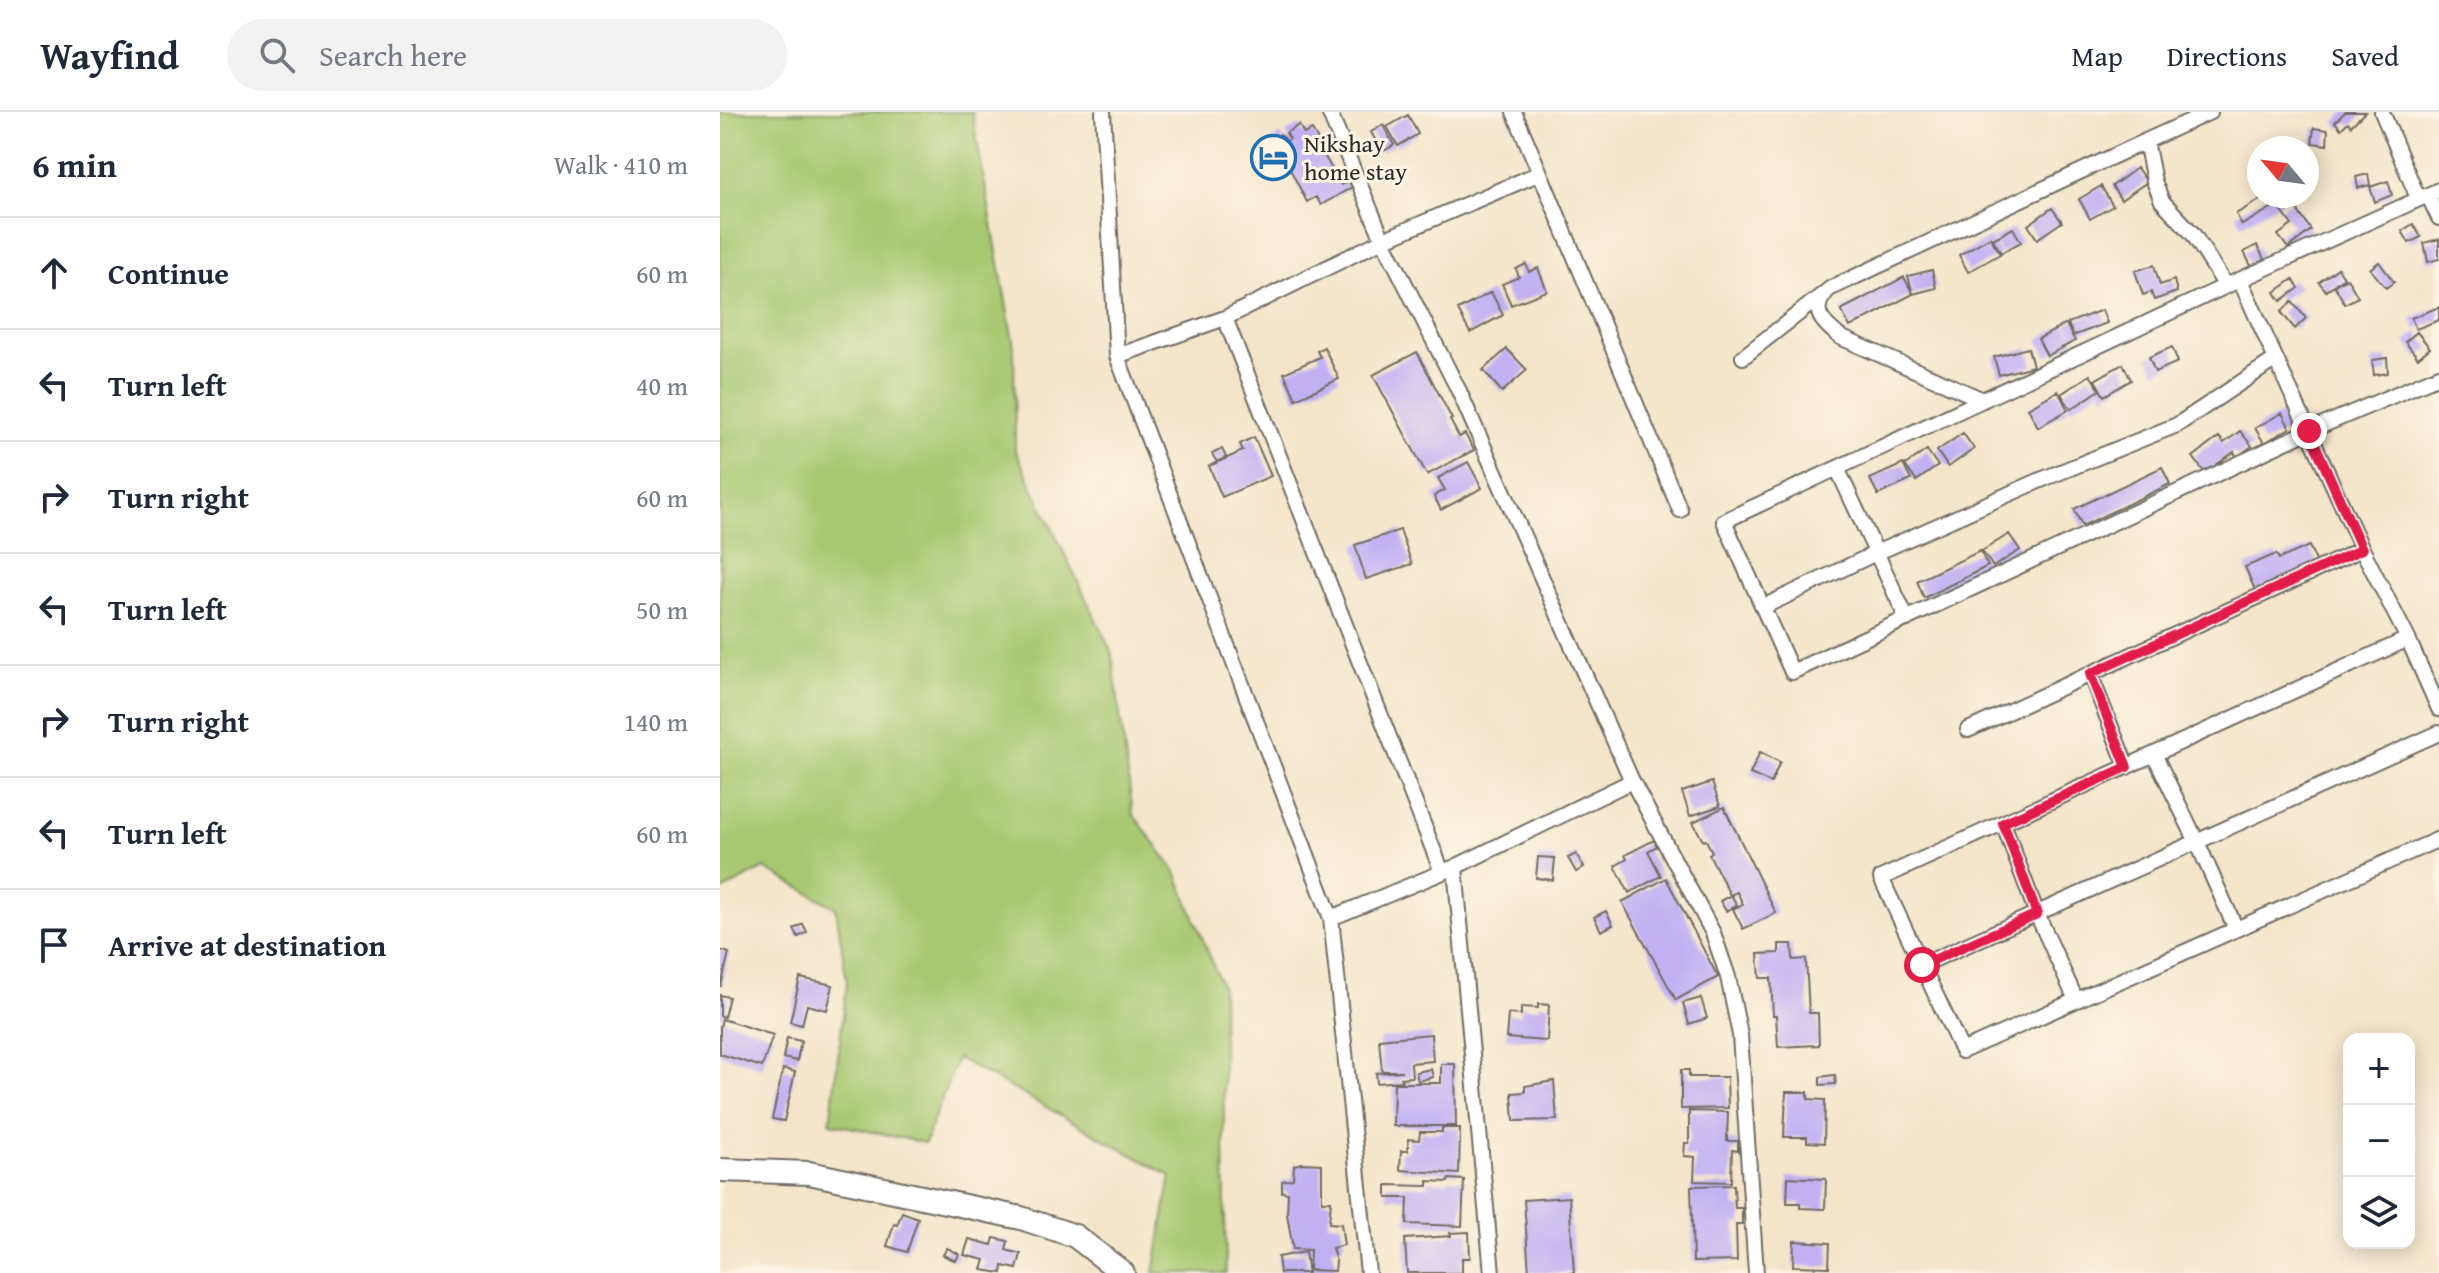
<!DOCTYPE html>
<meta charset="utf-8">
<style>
body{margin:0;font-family:"Gentium Book Plus",serif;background:#f2f2f3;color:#1f2937}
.controls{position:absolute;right:24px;bottom:24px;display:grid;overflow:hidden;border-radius:16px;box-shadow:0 4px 20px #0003}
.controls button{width:72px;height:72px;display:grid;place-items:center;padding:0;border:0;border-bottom:2px solid #e0e1e3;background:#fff;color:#1f2937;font:40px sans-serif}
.compass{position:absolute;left:1527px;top:24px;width:72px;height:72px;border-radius:50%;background:#fff;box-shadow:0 4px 20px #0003;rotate:299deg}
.stop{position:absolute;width:24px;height:24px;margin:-18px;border:6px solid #e11d48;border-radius:50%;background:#fff}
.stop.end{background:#e11d48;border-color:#fff;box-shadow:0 2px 8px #0008}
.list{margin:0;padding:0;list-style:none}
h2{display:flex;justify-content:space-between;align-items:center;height:104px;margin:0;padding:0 32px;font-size:34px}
h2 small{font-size:26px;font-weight:400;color:#747a83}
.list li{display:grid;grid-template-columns:52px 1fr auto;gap:24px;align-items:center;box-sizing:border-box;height:112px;padding:0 32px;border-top:2px solid #e0e1e3}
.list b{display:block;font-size:30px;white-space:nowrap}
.list em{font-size:26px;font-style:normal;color:#747a83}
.icon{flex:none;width:44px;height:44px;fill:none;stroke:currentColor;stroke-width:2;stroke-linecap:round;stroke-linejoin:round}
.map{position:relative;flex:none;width:1719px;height:1161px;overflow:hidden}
header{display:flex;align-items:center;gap:48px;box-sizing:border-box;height:112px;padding:0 40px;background:#fff;border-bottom:2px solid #e0e1e3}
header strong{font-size:38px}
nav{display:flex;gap:44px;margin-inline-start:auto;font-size:28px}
.search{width:560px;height:72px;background:#f2f2f3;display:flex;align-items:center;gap:20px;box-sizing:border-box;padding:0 28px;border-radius:44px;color:#747a83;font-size:30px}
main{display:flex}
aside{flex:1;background:#fff}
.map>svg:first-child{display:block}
.green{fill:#a7c76f;stroke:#69794d;stroke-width:2}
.building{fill:#c1b1f3}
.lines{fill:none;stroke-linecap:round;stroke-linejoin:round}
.street-casing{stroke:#716c63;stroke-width:18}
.secondary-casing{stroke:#716c63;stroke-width:26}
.street{stroke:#fff;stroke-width:14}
.secondary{stroke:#fff;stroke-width:22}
.route{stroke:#e11d48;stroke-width:10}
.labels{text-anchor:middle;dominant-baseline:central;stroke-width:6;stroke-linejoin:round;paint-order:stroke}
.poi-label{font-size:24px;fill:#2b2b2b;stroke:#fcf5e5;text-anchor:start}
</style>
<header>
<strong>Wayfind</strong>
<div class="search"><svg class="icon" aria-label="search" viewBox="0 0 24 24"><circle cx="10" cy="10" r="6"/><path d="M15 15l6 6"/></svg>Search here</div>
<nav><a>Map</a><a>Directions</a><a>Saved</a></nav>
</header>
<main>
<aside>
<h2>6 min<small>Walk · 410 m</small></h2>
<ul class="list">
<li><svg class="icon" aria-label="ahead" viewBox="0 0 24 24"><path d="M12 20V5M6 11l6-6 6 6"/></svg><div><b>Continue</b></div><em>60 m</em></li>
<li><svg class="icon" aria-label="left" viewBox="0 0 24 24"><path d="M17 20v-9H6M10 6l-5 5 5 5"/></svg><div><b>Turn left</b></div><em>40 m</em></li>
<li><svg class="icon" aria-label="right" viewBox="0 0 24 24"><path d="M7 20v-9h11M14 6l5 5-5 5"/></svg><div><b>Turn right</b></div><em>60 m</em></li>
<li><svg class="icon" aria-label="left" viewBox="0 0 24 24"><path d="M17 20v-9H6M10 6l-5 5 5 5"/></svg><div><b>Turn left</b></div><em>50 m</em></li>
<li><svg class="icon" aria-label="right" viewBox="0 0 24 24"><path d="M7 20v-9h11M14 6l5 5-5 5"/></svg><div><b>Turn right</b></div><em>140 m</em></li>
<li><svg class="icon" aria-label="left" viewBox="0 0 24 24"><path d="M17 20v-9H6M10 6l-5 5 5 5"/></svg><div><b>Turn left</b></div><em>60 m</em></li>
<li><svg class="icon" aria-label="arrive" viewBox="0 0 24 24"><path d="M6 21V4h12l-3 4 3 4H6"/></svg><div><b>Arrive at destination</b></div></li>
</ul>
</aside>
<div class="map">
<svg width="1719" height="1161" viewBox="0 0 1719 1161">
<rect width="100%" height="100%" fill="#fcf5e5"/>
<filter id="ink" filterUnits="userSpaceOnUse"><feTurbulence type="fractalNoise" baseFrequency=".0125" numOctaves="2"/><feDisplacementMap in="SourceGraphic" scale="16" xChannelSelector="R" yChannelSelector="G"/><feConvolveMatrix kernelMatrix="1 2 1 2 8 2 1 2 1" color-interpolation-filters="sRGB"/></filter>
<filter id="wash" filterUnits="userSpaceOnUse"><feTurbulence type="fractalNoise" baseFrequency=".006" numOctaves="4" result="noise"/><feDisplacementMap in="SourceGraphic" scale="32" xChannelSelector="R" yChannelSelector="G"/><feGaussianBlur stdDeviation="1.8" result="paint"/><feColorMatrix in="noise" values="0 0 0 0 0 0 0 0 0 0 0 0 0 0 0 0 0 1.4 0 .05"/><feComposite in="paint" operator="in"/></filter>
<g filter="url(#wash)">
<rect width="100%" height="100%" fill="#f4e5ca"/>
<path class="green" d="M0,0h252l42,235 1,103 97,203 21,161 43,58 46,115 4,286h-72l17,-97 -214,-118 -32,85 -95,-20 17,-140 -11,-75 -72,-40 -44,24z"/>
<g id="blocks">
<path class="building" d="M1625,0h20l-14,14 -3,-4 -7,7 -6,-7z
M688,3l10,19 -20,12 -11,-19z
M579,13l5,9 8,-4 15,25 -2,2 16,28 8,-4 3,6 -31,18 -5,-8 -9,5 -29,-56 12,-7 -4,-6z
M663,13l11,20 -12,7 -11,-20z
M1594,16l14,2 -1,15 -15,-2z
M560,22l5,5 -10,9 -5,-5z
M1417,56l10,14 -26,18 -9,-14z
M1648,62l2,11 -12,3 -2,-11z
M1668,69l4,14 -17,7 -5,-15z
M1381,74l12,20 -23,13 -11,-20z
M1547,84h13l3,5 -41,24 -6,-11z
M1571,89l20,29 -23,18 -10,-13 14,-10 -12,-16z
M1332,96l10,14 -25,17 -9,-14z
M1693,112l8,13 -12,6 -7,-12z
M1293,116l8,14 -20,11 -8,-14z
M1270,125l10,17 -32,18 -9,-17z
M1719,127v20l-11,3 -4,-19z
M1537,133l10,20 -13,7 -10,-20z
M1659,150l15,20 -8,6 -16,-19z
M806,152l3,8 9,-4 9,23 -36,14 -9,-21 17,-7 -3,-8z
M1434,153l6,20 14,-5 3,12 -23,8 -3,-8 -8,3 -8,-24z
M1618,156l6,9 -18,14 -7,-9z
M1212,158l4,18 -23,6 -5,-18z
M1184,165l9,17 -63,33 -9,-17z
M1627,166l11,19 -13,7 -11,-19z
M1573,167l6,9 -18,13 -6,-9z
M771,180l12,23 -33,18 -12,-23z
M1572,190l14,16 -11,11 -14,-17z
M1719,195v13l-23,9 -5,-11z
M1382,198l5,13 -34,13 -5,-13z
M1346,212l9,17 -28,15 -9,-17z
M1697,220l13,16 -12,10 -13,-16z
M604,235l15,32 -43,20 -12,-26 36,-16 -3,-6z
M1452,235l6,15 -23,10 -6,-15z
M1308,236l5,18 -34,9 -5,-18z
M787,237l20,21 -25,22 -19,-22z
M697,240l35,67 -2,1 9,17 6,-3 9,16 -47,25 -54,-100z
M1667,246l1,15 -14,2 -2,-15z
M1403,252l8,16 -27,16 -9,-16z
M1370,263l10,15 -29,19 -10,-15z
M1338,279l10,19 -30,17 -10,-19z
M1562,301l8,15 -26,15 -9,-15z
M1520,319l12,15 -15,11 -3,-5 -29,21 -12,-16 26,-20 5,6z
M1243,321l11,16 -26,18 -11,-16z
M534,325l17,39 -49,21 -13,-31 34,-15 -3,-7z
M502,337l4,8 -9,5 -5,-8z
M1207,338l11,16 -22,15 -11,-16z
M748,350l14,26 -41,22 -7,-14 11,-6 -7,-12z
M1183,352l8,16 -33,15 -8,-16z
M1442,355l8,17 -88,42 -8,-17z
M680,418l12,34 -46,15 -11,-34z
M1289,422l11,16 -27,17 -11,-16z
M1589,434l9,19 -63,25 -10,-23 31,-13 3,5z
M1260,439l8,15 -64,32 -7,-17z
M1040,640l20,10 -9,21 -21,-9z
M992,670l8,24 -30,10 -8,-24z
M1004,695l52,106 -33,16 -10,-20 10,-5 -6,-12 -7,3 -21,-41 3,-2 -6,-12 -3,1 -10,-19z
M934,728l3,6 -9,5 13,25 -32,17 -14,-27 12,-7 -2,-4z
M856,742l8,13 -8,5 -8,-14z
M818,745l17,1 -2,22 -17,-2z
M946,766l52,99 -42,23 -54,-98z
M1011,783l6,10 -11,6 -6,-10z
M886,799l7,14 -12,6 -7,-14z
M83,812l4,8 -9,5 -4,-8z
M1059,832h13l1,16 13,-1 3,54h9l1,32 -41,2 -2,-32h-3l-2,-37h-11l-2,-24 21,-1z
M0,838l9,3 -8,33h-1z
M80,866l33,7 -6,25 -20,-5 -5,20 -12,-3z
M0,883l9,2 -5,20 -4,-1z
M981,886l6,20 -18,6 -6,-21z
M818,892l11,1 -2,36 -41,-3 2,-24 13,1v-8l17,1z
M2,907l51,16 -11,32 -42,-13v-27z
M711,922l2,27 -22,2 1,14 -11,1 1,3 -25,2 -1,-10 26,-2h-20l-3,-32z
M67,926l14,3 -4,20 -14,-3z
M721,952h14l1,62h-63l1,-43h47z
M63,957l12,3 -11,49 -12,-2z
M711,957l2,8 -15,4 -2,-9z
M961,958h8v7h38l1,31 -47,1z
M1115,963l1,9 -16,1v-8z
M834,969l3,39 -43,1 -2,-28 13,-1v-6z
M1066,980h22v7l17,1 -1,43 -17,-1v-5h-23z
M969,999l39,1 -1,29h11v10l-6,-1 -1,32 -37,-1 1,-24 -11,-1 1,-13h4z
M722,1016h18l-1,46 -59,-4 1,-19h7v-12l11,1 1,-8h22z
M582,1051l20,1v37h9l-2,22 12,1 3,21 -12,3 4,14 -1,9 -26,-1 1,-20 -17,-1 -6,-35 1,-21 -6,-1v-11l11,-2 1,-14z
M1068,1065l38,2 -1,30 -25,-1v-5h-13z
M729,1067l15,1 -2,46 -55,-2 1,-26h-21v-13l41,1v-5l20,1z
M1014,1073l1,23h7v16h-6l1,37 -44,1 -2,-76z
M849,1085l5,76h-45l-5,-73z
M182,1100l16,6 -11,34 -20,-6 7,-22 3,1z
M749,1120l1,26h-8v15h-55l-2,-34 46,-3 -1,-3z
M274,1126l14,3 -2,9 15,4 -4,15 -14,-3 -1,7 -20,-3 3,-10 -21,-5 5,-16 23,6z
M1074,1129l36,2 -1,24 -36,-1z
M227,1136l12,6 -3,7 -13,-6z
M585,1140l3,21h-28l-2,-16z"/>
</g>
</g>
<g filter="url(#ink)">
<use href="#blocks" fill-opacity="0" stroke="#716c63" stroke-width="2"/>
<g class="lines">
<defs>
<path id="street" d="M383,0l14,244
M609,0l54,128 157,-67 -26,-61
M1662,0l36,86
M1426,29l64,-29
M820,61l140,337
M1719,78l-213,96 -502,235 68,151 517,-241 130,-55
M1708,83l11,23
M1520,168l122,269 46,90 31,70
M1105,182c-16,19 1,31 15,43l143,63
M505,206l217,554
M1023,245l88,-69 315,-147 8,40 8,20 31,33 33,52
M1117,356l70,151
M1043,495l113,-54 167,-74 134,-54 99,-66
M1688,527l-527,239 81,173 477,-212
M1370,562l37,93
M1248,618l394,-181
M1434,642l43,88 39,87
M1283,711l34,91 39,86
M735,755l177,-86 81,152 15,44 12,58 16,238
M611,806l-214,-562 108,-38 158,-78 76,151 173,390
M1202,853l517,-232
M648,1161l-37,-355 124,-51 37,406"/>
<path id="secondary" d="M0,1058l89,3 212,45 54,18 48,37"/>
</defs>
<use href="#street" class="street-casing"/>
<use href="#secondary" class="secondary-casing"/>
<use href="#street" class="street"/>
<use href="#secondary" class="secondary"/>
</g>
</g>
<g class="lines" filter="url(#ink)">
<path class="route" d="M1202,853l115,-51 -34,-91 124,-56 -37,-93 272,-125 -53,-118"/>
</g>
<defs>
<symbol id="hotel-ring" viewBox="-11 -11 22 22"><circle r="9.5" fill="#fcf5e5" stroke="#1f6fb2" stroke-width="1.5"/><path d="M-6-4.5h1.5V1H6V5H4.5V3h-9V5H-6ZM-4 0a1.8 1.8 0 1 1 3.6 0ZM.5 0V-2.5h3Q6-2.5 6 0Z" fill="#1f6fb2"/></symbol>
</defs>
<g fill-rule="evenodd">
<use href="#hotel-ring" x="528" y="20" width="51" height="51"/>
</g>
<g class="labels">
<g class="poi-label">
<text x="584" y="31">Nikshay<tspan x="584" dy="28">home stay</tspan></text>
</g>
</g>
</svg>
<div class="controls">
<button>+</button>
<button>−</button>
<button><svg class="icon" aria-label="layers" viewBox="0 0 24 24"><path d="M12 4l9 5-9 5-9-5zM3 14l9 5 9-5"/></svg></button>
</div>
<svg class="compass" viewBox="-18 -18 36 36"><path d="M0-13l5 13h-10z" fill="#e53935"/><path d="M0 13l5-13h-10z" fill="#747a83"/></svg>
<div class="stop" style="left:1202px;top:853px"></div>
<div class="stop end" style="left:1589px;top:319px"></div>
</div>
</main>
